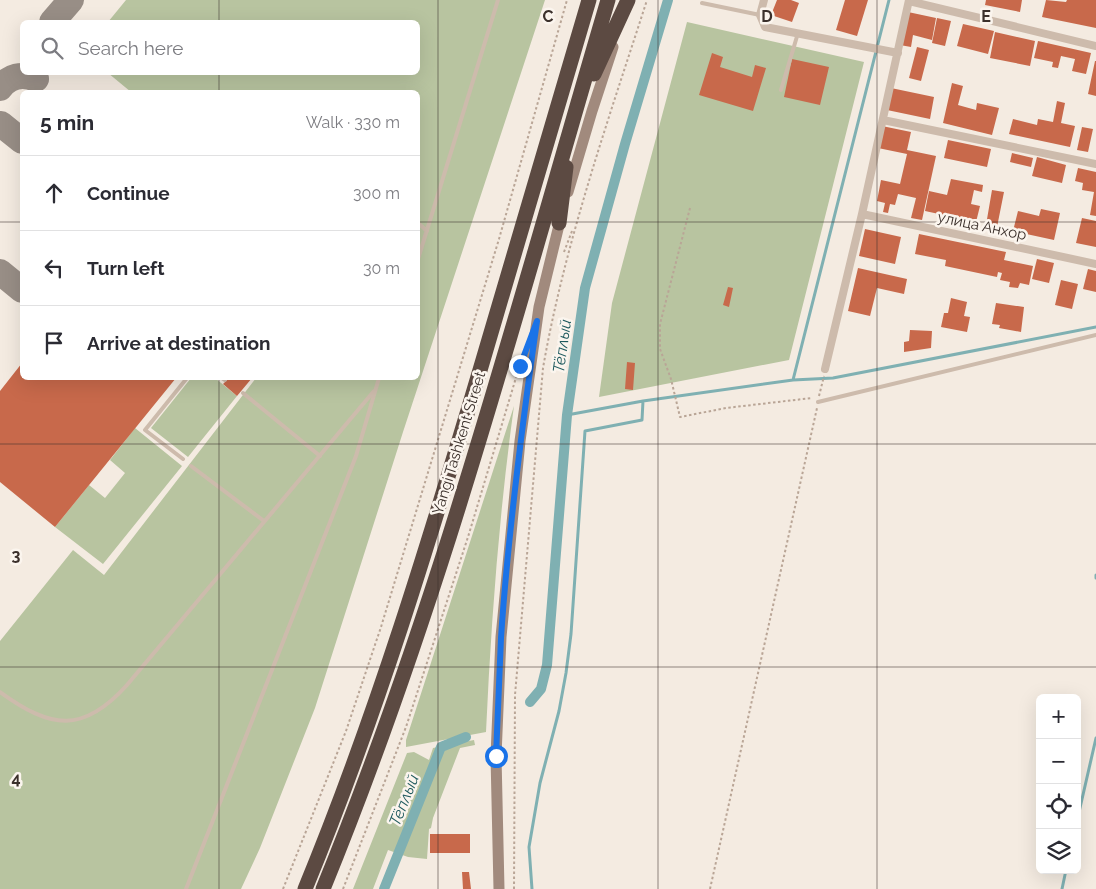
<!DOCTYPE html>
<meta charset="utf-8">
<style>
body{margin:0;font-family:Raleway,sans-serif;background:#f2f2f3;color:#2b2b33}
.controls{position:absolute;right:15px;bottom:15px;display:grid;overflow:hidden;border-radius:8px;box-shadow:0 5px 20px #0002}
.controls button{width:45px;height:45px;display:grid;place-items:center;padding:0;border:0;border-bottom:1px solid #e1e1e2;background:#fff;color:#2b2b33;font:25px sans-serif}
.stop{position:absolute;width:15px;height:15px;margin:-11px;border:4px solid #1a73e8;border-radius:50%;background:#fff}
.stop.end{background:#1a73e8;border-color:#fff;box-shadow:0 1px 5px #0008}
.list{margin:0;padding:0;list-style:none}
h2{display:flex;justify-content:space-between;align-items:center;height:65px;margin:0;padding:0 20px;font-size:21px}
h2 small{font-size:16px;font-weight:400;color:#7c7c81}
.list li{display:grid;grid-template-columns:32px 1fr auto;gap:15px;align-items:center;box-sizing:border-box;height:75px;padding:0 20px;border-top:1px solid #e1e1e2}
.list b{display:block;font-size:19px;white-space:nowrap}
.list em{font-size:16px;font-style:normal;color:#7c7c81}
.icon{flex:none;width:28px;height:28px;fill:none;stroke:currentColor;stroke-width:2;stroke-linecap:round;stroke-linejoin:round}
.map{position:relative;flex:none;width:1096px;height:889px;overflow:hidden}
.search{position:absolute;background:#fff;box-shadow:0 5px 20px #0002;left:20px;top:20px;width:400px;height:55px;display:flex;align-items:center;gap:12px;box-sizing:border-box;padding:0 18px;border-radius:8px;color:#7c7c81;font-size:19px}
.panel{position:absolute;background:#fff;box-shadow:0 5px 20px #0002;left:20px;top:90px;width:400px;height:290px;border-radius:8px}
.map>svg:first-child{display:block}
.green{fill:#b8c4a0}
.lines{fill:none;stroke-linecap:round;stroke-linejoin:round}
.stream{stroke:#7fb0b2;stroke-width:3}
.canal{stroke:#7fb0b2;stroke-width:10}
.taxiway{stroke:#988e86;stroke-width:26}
.building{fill:#c8694b}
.path{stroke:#b9a596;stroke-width:2;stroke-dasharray:2.5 2.5;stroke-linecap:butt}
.lane{stroke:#cdbbac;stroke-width:4}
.street{stroke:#cdbbac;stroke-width:8}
.secondary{stroke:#a18a7d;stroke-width:11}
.highway{stroke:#5c4a42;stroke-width:15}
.route{stroke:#1a73e8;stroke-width:6}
.grid{fill:none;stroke:#3b302b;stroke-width:1;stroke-opacity:0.55}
.labels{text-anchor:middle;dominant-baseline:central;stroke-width:5;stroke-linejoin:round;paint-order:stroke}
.street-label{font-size:15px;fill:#3b302b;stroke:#fbf5ee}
.water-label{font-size:16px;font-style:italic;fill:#1f5a5e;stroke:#fbf5ee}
.grid-label{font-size:16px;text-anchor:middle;font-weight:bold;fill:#3b302b;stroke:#fbf5ee;stroke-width:5;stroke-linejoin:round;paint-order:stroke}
</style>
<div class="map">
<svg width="1096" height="889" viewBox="0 0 1096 889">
<rect width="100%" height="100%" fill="#f4ebe1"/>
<path class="green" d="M126,0h419l-142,432 -88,276 -55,140 -19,41h-241v-248l73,-91 31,25 152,-197h162v-286h-287l-23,-19 310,-1v-50h-310z
M687,22l177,40 -75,298 -190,37 13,-94z
M191,378h24l22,18 -49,61 -37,-29z
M514,406c-15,108 -23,217 -28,326l-80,15v-7z
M135,428l47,38 -79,98 -48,-37 34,-42 16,13 20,-25 -15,-13z
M474,740l1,5 -15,3 -27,70 -2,10 -2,1 -2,30 -19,-2 -20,-7 -15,39h-20l54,-136 7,-1 15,8 4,-12z"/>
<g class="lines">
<path class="stream" d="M793,380l96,-380
M567,415l76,-14
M1096,575v3
M1077,821l19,-83
M532,889l-3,-42 11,-64 19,-72 7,-38 5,-39 14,-203 57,-11 1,-19 150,-21 40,-2 263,-51
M1062,889l4,-19"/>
<path class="canal" d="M530,702l11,-13 6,-24 20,-250 18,-127 40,-144 43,-144
M384,889l57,-142 25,-10"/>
<path class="taxiway" d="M52,22l19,-22
M0,88c9,-12 22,-15 36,-9l-4,-7
M1,124l21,17
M0,272l22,18"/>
</g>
<path class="building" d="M777,0h14l8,3 -7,19 -21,-7z
M845,0h23l-11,36 -21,-6z
M986,0h36l-2,12 -35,-7z
M1046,0l20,2 1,-2h29v28l-54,-11z
M908,12l28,6 -4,22 -19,-5 -2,12 -11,-2z
M937,18l14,3 -6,25 -13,-3z
M963,24l31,7 -6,23 -31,-8z
M995,32l40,9 -5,25 -40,-8z
M1038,41l53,12 -5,21 -14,-3 3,-12 -14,-3 -3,12 -6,-1 1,-5 -19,-4z
M917,47l12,3 -8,31 -12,-3z
M712,53l11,4 -3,10 32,10 3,-12 11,3 -13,43 -54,-16z
M792,59l37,8 -9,38 -36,-8z
M1095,61h1v35l-8,-2z
M952,83l11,3 -5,19 18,5 1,-7 22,5 -7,27 -49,-12z
M891,88l43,9 -4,22 -43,-9z
M1057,101l8,2 -4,20 14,3 -5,21 -61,-13 4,-15 24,6 1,-6 15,3z
M882,126l29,6 -4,18 29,6 -14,64 -11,-2 5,-20 -18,-4 -3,11 -5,-1 -2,9 -5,-1 2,-9 -8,-2 4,-21 19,4 7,-30 -29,-6z
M1082,127l11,2 -5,23 -11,-2z
M948,140l43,9 -4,18 -43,-9z
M1012,153l21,5 -2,9 -21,-5z
M1037,157l29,8 -4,18 -30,-7z
M1078,168l18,4v44l-6,-1 4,-23 -12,-2 1,-7 -8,-2z
M951,179l32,6 -1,7 -8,-2 -3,14 9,2 -4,16 -51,-11 4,-20 18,4z
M992,190l12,2 -7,35 -11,-2z
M1041,209l19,4 -6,27 -41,-9 5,-20 21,5z
M1082,218l14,3v26l-20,-4z
M865,229l36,8 -6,27 -36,-8z
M919,234l87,18 -2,8 29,6 -4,19 -9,-2 -2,5 -9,-1 1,-5 -10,-2 2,-7 -4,-1 -1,5 -52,-11 1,-6 -31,-6z
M1037,259l17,4 -5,20 -17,-4z
M858,268l49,11 -3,15 -27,-6 -7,28 -22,-5z
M1088,269l8,2v21l-13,-3z
M1061,280l17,4 -6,25 -17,-4z
M728,287l5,1 -4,19 -6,-2z
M951,298l16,4 -3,14 6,1 -3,15 -26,-5 3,-14h4z
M996,303l28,4 -3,25 -22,-4 1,-3 -8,-1z
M910,330l22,1 -1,17 -27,4v-10l5,-1z
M627,362l8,1 -2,27 -8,-1z
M22,363v15h154l-121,149 -55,-45v-91z
M229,378h23l-15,18 -14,-12z
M430,834h40v19h-40z
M462,872h7l2,17h-8z"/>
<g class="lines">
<path class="path" d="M690,208l-30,116v25l11,30 9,38 46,-9 86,-10
M564,252l8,-21
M819,396l5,-20
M283,889l63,-158 35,-104 118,-388 68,-239
M343,889l63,-162 62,-190 50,-166
M514,889l1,-194 28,-327c22,-126 65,-247 104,-368
M710,889l107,-481"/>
<path class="lane" d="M702,3l58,12
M781,90l17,-57
M418,223l9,8
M418,259l80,-259
M222,378l3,2
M243,393l77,63
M818,402l278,-67
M183,459l-38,-29 42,-52
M191,466l73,55
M0,692c51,37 83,42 127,-7l247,-294
M186,889l170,-433 23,-78"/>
<path class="street" d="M764,0l-4,15 5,12 133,26
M909,1l187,45
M883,120l213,44
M862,214l234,50
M825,369l37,-155 47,-214"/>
<path class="secondary" d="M568,192l24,-81 21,-64
M499,889l-3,-133 5,-119 19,-196 19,-134 22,-90"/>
<path class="highway" d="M594,74l34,-74
M559,223l7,-56
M305,889c71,-172 125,-350 178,-529 36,-120 71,-240 106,-360
M323,889c118,-288 197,-591 285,-889"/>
</g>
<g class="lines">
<path class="route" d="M496,756c2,-39 3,-79 5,-118 7,-106 21,-212 36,-317l-17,45"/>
</g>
<path class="grid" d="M219,0v22M438,0v889M658,0v889M877,0v889M219,72v20M0,222h22M418,222h678M219,378v511M0,444h1096M0,667h1096"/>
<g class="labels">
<g class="street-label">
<text transform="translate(982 226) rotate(12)">улица Анхор</text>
<text transform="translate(459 443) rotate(-73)">Yangi Tashkent Street</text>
</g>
<g class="water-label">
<text transform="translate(562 346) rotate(-82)">Тёплый</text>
<text transform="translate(404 800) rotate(-68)">Тёплый</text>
</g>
</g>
<g class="grid-label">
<text x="548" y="22">C</text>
<text x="767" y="22">D</text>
<text x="986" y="22">E</text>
<text x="16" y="561">3</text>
<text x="16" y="784">4</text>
</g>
</svg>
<div class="controls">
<button>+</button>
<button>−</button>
<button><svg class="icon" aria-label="locate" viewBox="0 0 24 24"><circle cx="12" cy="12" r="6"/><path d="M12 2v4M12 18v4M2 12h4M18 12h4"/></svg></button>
<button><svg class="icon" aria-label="layers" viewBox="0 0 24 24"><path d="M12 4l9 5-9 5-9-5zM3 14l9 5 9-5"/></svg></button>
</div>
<div class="stop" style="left:496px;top:756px"></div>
<div class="stop end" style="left:520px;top:366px"></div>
<div class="search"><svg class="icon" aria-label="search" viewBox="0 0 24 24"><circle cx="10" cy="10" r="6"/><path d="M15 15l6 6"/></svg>Search here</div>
<section class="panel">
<h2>5 min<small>Walk · 330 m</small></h2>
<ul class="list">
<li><svg class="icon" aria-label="ahead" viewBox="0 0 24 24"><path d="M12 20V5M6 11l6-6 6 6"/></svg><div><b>Continue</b></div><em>300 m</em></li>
<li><svg class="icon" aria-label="left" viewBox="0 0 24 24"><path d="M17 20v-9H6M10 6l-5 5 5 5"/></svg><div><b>Turn left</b></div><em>30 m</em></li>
<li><svg class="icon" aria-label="arrive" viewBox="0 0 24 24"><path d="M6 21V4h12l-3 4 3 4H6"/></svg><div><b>Arrive at destination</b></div></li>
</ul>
</section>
</div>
